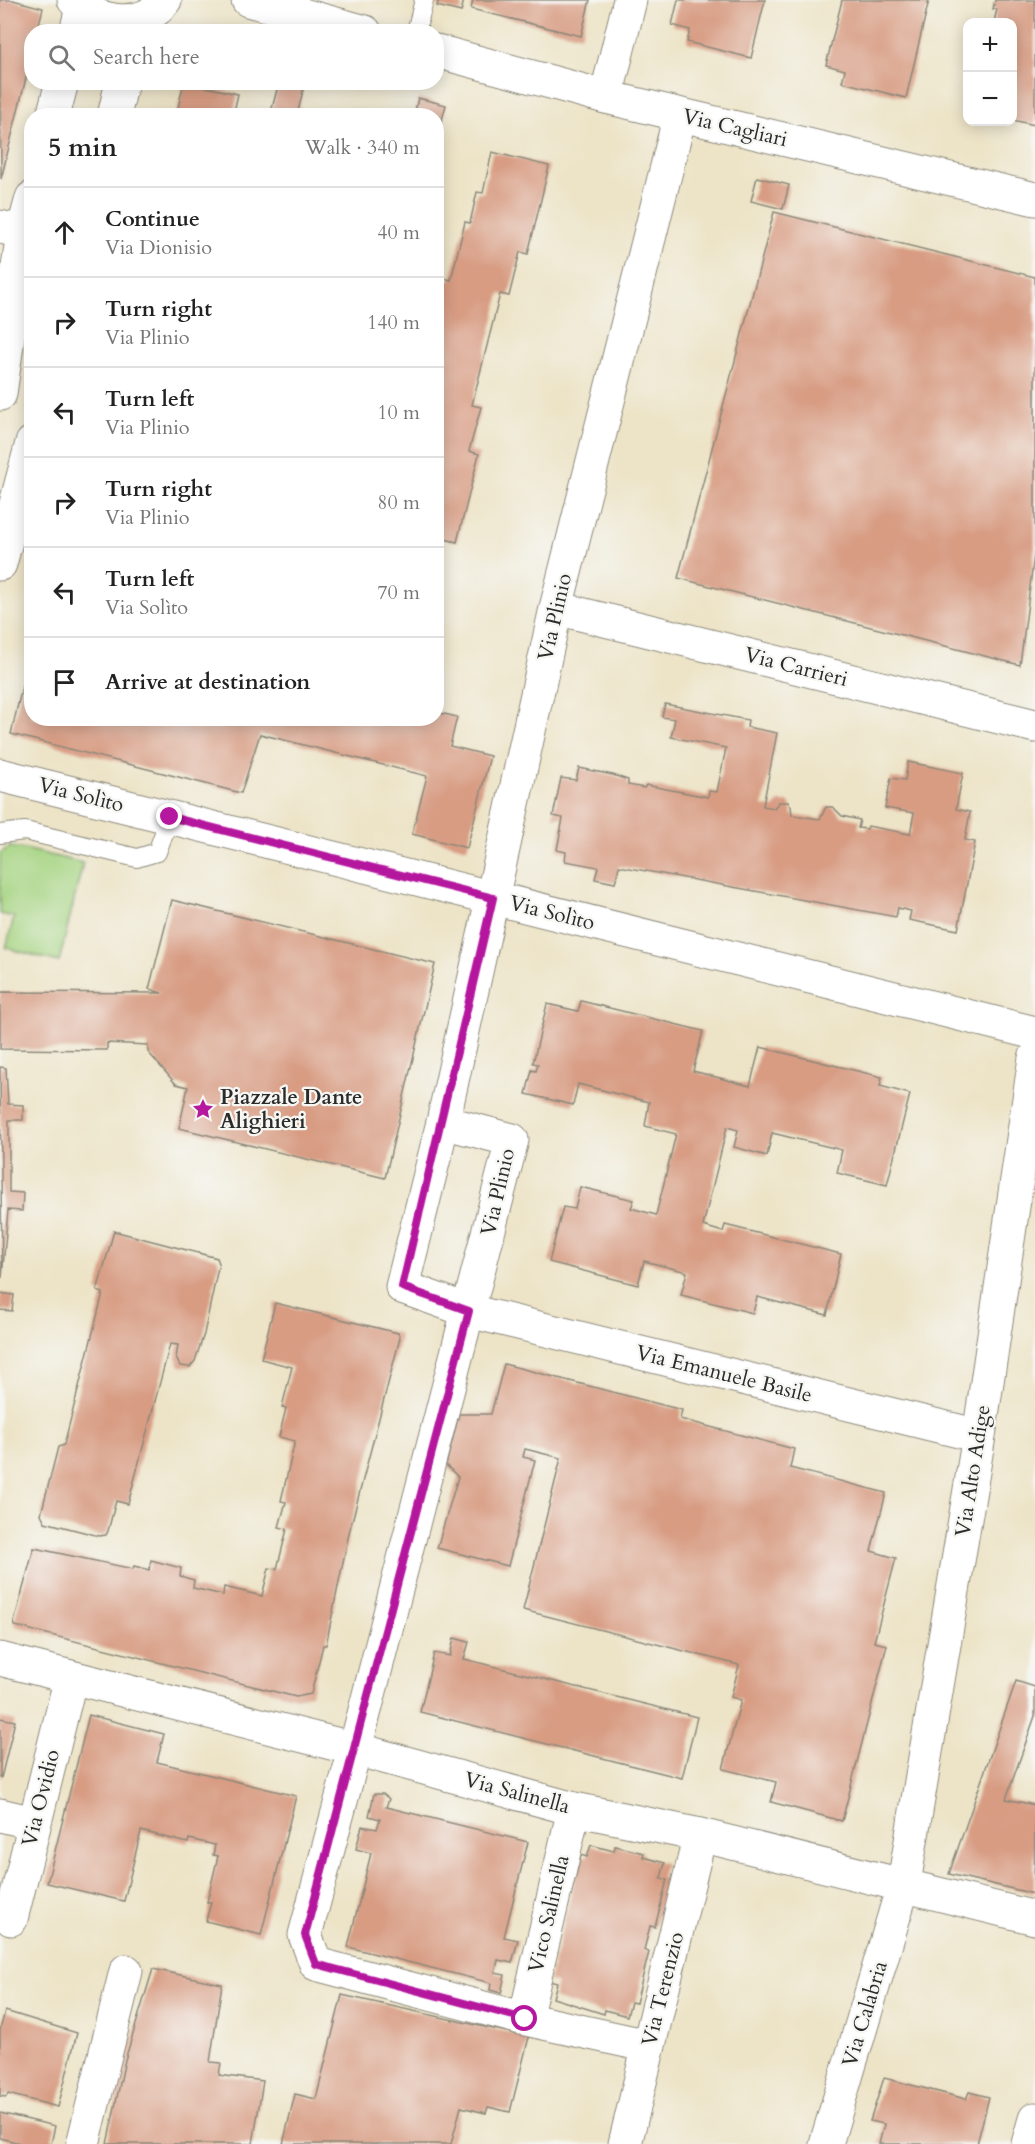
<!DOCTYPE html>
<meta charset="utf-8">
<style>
body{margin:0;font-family:Cardo,serif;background:#f2f2f2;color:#222}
.controls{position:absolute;right:18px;top:18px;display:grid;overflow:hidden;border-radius:12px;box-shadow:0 3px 15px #0003}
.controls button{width:54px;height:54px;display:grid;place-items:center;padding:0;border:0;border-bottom:2px solid #e0e0e0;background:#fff;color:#222;font:30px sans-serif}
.stop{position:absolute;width:18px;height:18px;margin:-14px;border:4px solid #b5179e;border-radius:50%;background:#fff}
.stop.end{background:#b5179e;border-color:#fff;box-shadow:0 2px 6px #0008}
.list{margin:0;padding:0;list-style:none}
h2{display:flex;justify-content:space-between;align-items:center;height:78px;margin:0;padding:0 24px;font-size:26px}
h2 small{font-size:20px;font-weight:400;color:#767676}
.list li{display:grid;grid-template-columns:39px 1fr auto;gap:18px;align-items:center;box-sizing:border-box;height:90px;padding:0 24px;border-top:2px solid #e0e0e0}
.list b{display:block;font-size:22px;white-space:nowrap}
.list p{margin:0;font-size:20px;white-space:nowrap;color:#767676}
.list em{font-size:20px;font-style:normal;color:#767676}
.icon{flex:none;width:33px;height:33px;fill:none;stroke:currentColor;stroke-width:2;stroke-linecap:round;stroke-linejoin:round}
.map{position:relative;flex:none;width:1035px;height:2144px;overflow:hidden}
.search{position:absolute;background:#fff;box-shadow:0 3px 15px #0003;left:24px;top:24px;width:420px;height:66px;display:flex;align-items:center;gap:15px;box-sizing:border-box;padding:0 21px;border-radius:24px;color:#767676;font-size:22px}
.panel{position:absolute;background:#fff;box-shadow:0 3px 15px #0003;left:24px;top:108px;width:420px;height:618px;border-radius:24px}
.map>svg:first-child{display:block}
.green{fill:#a6d482;stroke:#688056;stroke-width:1.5}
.building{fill:#d89c83}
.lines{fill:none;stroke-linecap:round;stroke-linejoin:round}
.service-casing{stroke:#8c887a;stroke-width:20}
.minor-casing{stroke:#8c887a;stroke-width:35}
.tertiary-casing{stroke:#8c887a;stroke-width:35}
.secondary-casing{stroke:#8c887a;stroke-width:35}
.service{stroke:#fff;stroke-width:18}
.minor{stroke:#fff;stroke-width:33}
.tertiary{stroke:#fff;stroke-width:33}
.secondary{stroke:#fff;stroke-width:33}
.route{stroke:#b5179e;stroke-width:8}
.labels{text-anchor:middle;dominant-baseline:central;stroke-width:4.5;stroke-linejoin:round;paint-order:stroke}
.street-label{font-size:21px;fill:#2b2b2b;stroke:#f6f6f2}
.poi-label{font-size:21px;font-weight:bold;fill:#2b2b2b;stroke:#f6f6f2;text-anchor:start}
</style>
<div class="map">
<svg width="1035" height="2144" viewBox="0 0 1035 2144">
<rect width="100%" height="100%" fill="#f6f6f2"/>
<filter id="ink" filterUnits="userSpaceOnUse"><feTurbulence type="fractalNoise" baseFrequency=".0167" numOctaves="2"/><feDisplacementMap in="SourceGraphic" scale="12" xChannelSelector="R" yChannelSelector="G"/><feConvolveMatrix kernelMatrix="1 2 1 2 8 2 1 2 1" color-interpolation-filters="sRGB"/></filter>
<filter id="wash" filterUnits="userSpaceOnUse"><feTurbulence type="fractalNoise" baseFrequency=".008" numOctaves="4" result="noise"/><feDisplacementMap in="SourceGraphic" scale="24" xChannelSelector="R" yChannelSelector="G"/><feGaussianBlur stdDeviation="1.35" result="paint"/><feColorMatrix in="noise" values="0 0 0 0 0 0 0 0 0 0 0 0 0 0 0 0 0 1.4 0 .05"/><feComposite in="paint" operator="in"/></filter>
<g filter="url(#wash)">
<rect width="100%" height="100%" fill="#ede4c8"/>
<path class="green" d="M10,847l15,2 58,14 -24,99 -53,-14 8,-31 -14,-3v-61z"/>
<g id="blocks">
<path class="building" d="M0,0h13l30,8 -6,24h-5v22l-31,125z
M439,0h25l-3,12 -24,-6z
M473,0h117l-9,36 -110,-27z
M678,0h87l-14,58 -64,-16 3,-12 -18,-5z
M842,0h87l-23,98 -64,-16 3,-12 -19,-5z
M995,0h40v125l-23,-5v-98h-18l3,-13h-4z
M184,82l54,12 -5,22h-57z
M279,82h26l-8,34h-27z
M418,98l28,7 -9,34 -1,-23h-22z
M492,152l57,14 -21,88 -8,-2 -11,44 -9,-2 -28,111 9,2 -12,44 10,3 -22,88 -21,-5v-254l2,-6 13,3 14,-58 5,1 7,-31 6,1z
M757,177l32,8 -6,24 -32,-8z
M774,212l261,65v270l-15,118 -342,-87z
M26,670l6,1v47h404v-6l21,5 -7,29 40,10 -23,92 -55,-14 15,-58 -167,-42 -19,59 -230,-59z
M665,704l83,16 -1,7 30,6 -14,73 11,2 5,-6h9l3,4 1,9 28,4 6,-12h7l9,9 18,4 -2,8 9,1 1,-3 42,8 4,-21 -29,-5 6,-30 14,2 3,-18 55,11 -7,36 14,3 -5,28 10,2 -17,88 -49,-10 2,-9 -13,-3 -2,9 -277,-51 -4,17 -20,-4 3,-12 -33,-6 1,-9 -9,-2 6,-32 -10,-2 8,-38 15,2 3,-12 34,7 15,5v5l16,3 2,-3 62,12 1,-6 8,1 9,-44 -55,-11 4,-18 -13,-2z
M172,900l263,64 -50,214 -206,-50 9,-41 -12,-3 -28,-32v-7l-41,-2v7l-107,-1v-57l162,1 -13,-4z
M581,1001l122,30 -10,40 57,15 10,-39 122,30 -2,9 30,8 -23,91 -50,-12 5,-23 -70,-17 -5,23 -33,-9 4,-17 -11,-3 -24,99 20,6 2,-7 116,29 -14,61 -70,-18 -4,16 -72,-18 6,-23 -43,-11 -6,24 -89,-23 14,-55 12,2 5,-22 54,13 -3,8 25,7 20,-81 -31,-8 4,-24 -71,-18 -5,21 -47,-11 6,-24 4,1 2,-7 -5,-1 14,-59 31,7z
M0,1067l6,1 2,36 15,1v15h-14v72l14,1 -1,18 -14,-1 -6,68z
M114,1231l103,27 2,5 -15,71 -9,27 -5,6 -10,-1 -4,-8 2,-13 -8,-1 -42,160 -12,-3 -8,30 -2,4 -7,1 -54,-14 -4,-8 17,-67 6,-2 39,-152 -6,-2z
M0,1293l14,2 -2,16 -12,-1z
M275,1303l123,30 2,5 -51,195 -23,112h-3l-12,49 -15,3 -281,-71 -1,-4 20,-74 99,21 1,-3 15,4 2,-10 30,8 -1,8 14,4 -1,8 30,7 1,-8 38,9 7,-28 8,1 10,-40 -8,-2 7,-25 -5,-1 14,-60 -16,-4 7,-29 -4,-1 10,-40 -31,-8z
M504,1364l178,46 -2,9 114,30 -4,19 96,25 -15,58 25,7 -22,84 13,3 -45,176 -71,-19 5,-20 -53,-13 18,-69 -10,-3 8,-32 -216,-55 38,-152 -36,-9 -2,8 12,3 -27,106 -71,-18 21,-71 -12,-12 13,-51h32z
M454,1638l15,4 -5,17 233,58 -15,61 -262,-66 14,-59 16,3z
M1016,1681l19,6v29l-29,83 29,6 -1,89 -85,-20z
M89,1715l75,19 -7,28 139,34 -35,139 -55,-14 5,-19h-4l11,-46 -5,-1 2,-10 -26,-6 -1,4 -47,-12 -17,70 -77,-18z
M0,1718l15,3 -14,57h-1z
M374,1794h9l6,5 -3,8 142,35 -24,95 14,3 -6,23 -14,-3 -3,13 10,2 -4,18 -11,-3 1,-7 -143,-36 23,-94 -15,-4 6,-23 15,3 3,-10 -11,-3z
M591,1845l23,6 1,-5 29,7 -1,4 22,6 -4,15 6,2 -12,47 -5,-1 -6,24 5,2 -13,51 -5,-1 -4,14 -22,-6 -1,4 -51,-16 4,-15 -8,-2 32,-126 6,2z
M153,1969l69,15 -12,78 11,1 -2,12 44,6 -10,63h-146l18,-84z
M342,1995l187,42 -19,75 -22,-5 -2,6 -25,-6 -10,37h-168l12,-50 21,5z
M5,2011l72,22 -19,74 -50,-13 -2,3 -6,-1v-66z
M884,2078l82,21 3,-7 20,5 -12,47h-98l5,-20 -14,-3z
M0,2113l55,13 -4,18h-28l-23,-6z"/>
</g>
</g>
<g filter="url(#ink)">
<use href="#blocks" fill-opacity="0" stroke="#8c887a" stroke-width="1.5"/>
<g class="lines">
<defs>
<path id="service" d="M416,32l8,-32
M0,834l25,-3 112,27 20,-6 13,-35"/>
<path id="minor" d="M606,97l24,-97
M0,227l23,5
M556,608l479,118
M0,775l1035,258
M443,1122l-41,165 67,24 510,125
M0,1659l355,90 219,60 126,26 335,83
M0,1815l34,8
M11,1919l60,-242
M525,2019l49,-210
M649,2046l-124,-27 -209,-55 -11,-29 50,-186 157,-609 -69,-18 113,-514 124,-493
M83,2144l43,-173
M625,2144l75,-309
M826,2144l78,-261 75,-447 56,-378"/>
<path id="tertiary" d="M248,0l117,32
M76,32l6,-24
M436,51l170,46 429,102
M53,116l9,-34
M114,116l8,-34
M0,394l23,-162 9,-34
M0,564l32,-121
M1028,2144l7,-25"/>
<path id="secondary" d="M74,0c23,24 70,31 91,0"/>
</defs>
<use href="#service" class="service-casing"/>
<use href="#minor" class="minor-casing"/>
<use href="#tertiary" class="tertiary-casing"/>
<use href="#secondary" class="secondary-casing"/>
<use href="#service" class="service"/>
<use href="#minor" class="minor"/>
<use href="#tertiary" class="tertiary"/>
<use href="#secondary" class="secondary"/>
</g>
</g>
<g class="lines" filter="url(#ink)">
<path class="route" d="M170,817l323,81 -91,389 67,24 -164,624 11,29 209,55"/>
</g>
<defs>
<symbol id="sight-bare" viewBox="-9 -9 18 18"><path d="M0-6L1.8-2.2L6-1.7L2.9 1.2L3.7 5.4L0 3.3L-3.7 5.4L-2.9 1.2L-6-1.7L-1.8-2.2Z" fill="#b5179e" stroke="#f6f6f2" stroke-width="2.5" paint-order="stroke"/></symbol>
</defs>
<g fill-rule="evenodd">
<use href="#sight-bare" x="188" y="1094" width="30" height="30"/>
</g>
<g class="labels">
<g class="street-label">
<text transform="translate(735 128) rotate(13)">Via Cagliari</text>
<text transform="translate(555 617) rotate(-77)">Via Plinio</text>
<text transform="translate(796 667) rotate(14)">Via Carrieri</text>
<text transform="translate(81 795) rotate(14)">Via Solìto</text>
<text transform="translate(552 913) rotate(14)">Via Solìto</text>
<text transform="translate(498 1192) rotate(-77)">Via Plinio</text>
<text transform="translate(724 1374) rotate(14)">Via Emanuele Basile</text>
<text transform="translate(973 1471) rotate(-81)">Via Alto Adige</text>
<text transform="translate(517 1793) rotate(15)">Via Salinella</text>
<text transform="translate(41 1798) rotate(-76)">Via Ovidio</text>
<text transform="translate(549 1914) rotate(-77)">Vico Salinella</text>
<text transform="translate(663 1989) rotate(-76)">Via Terenzio</text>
<text transform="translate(865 2014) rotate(-73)">Via Calabria</text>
</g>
<g class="poi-label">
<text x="220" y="1097">Piazzale Dante<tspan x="220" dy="24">Alighieri</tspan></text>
</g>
</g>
</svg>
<div class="controls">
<button>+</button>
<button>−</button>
</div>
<div class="stop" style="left:525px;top:2019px"></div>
<div class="stop end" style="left:170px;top:817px"></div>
<div class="search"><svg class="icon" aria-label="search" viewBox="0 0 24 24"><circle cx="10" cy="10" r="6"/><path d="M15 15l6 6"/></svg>Search here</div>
<section class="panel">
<h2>5 min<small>Walk · 340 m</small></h2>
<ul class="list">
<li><svg class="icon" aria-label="ahead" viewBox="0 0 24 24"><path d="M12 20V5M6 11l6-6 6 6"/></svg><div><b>Continue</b><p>Via Dionisio</p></div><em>40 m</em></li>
<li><svg class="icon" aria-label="right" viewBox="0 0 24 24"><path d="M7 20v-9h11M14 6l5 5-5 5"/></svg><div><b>Turn right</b><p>Via Plinio</p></div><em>140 m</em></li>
<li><svg class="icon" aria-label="left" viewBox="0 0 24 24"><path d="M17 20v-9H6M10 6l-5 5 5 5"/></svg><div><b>Turn left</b><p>Via Plinio</p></div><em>10 m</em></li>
<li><svg class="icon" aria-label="right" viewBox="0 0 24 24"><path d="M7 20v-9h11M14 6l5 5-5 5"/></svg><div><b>Turn right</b><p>Via Plinio</p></div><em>80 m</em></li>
<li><svg class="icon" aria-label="left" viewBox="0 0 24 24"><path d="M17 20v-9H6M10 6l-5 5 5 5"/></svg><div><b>Turn left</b><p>Via Solìto</p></div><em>70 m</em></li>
<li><svg class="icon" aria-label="arrive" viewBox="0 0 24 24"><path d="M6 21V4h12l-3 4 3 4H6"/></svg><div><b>Arrive at destination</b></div></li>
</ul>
</section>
</div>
